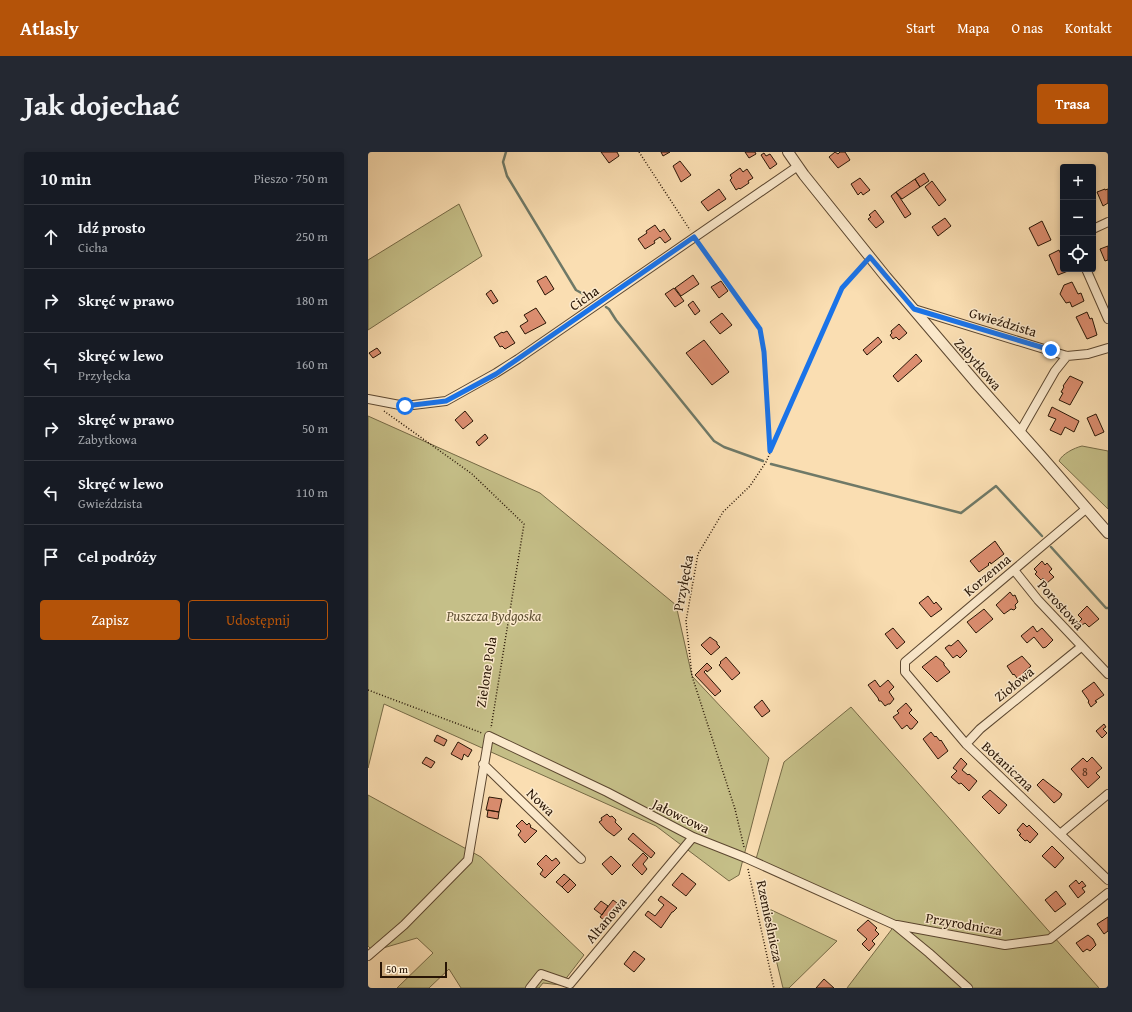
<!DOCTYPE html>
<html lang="pl">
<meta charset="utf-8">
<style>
body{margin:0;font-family:"Gentium Book Plus",serif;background:#242831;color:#f1f3f6}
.controls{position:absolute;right:12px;top:12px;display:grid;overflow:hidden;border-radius:4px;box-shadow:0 2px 6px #0003}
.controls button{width:36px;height:36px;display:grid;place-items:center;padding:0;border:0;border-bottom:1px solid #363941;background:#171b24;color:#f1f3f6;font:20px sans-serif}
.scale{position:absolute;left:12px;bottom:10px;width:67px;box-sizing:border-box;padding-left:4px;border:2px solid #281505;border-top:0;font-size:11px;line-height:14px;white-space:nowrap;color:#281505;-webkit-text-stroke:3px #fceacd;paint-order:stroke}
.stop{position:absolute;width:12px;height:12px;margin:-9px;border:3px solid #1a73e8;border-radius:50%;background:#fff}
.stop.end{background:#1a73e8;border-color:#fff;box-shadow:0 1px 4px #0008}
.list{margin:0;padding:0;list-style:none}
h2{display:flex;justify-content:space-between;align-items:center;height:52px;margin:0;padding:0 16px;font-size:17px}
h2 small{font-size:13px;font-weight:400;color:#9ea1a6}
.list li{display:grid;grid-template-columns:26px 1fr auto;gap:12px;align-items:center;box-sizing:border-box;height:64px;padding:0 16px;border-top:1px solid #363941}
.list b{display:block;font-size:15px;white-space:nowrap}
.list p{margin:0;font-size:13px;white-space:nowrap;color:#9ea1a6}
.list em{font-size:13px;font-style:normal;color:#9ea1a6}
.actions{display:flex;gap:8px;padding:12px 16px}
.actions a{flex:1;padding:9px 0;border:1px solid #b45309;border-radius:4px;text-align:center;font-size:14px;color:#b45309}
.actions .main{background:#b45309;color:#fff}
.icon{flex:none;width:22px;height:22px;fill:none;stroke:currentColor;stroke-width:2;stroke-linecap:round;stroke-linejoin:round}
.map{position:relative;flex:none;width:740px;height:836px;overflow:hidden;border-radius:4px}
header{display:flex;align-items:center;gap:24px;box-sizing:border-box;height:56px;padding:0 20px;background:#b45309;color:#fff}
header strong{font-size:19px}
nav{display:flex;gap:22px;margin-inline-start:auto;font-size:14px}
.intro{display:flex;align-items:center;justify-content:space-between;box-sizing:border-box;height:96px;padding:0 24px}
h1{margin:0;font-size:28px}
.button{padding:10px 18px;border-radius:4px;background:#b45309;color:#fff;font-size:14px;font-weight:700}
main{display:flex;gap:24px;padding:0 24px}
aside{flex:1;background:#171b24;border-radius:4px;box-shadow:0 2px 6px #0003}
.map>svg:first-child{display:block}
.green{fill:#c5bf88;stroke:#766a46}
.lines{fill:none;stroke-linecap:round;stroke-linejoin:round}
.stream{stroke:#6f7967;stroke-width:2.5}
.building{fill:#dc8e70;stroke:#281505}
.minor-casing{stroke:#5c4730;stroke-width:10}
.tertiary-casing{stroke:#5c4730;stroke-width:12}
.path{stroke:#281505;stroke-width:1.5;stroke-dasharray:1 2;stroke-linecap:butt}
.minor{stroke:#fceacd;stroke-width:8}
.tertiary{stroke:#fceacd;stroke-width:10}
.route{stroke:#1a73e8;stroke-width:5}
.labels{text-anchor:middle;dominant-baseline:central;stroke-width:3;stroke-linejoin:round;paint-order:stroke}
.number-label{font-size:12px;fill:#553320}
.street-label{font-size:14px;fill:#281505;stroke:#fceacd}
.park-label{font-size:14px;font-style:italic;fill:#5f5033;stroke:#fceacd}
</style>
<header>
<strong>Atlasly</strong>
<nav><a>Start</a><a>Mapa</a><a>O nas</a><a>Kontakt</a></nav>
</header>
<div class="intro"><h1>Jak dojechać</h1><a class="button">Trasa</a></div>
<main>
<aside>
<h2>10 min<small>Pieszo · 750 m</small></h2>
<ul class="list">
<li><svg class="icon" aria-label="ahead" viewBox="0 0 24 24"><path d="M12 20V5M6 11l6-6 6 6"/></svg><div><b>Idź prosto</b><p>Cicha</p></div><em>250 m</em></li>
<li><svg class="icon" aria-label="right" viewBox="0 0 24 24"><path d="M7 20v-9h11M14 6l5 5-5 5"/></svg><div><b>Skręć w prawo</b></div><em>180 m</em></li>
<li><svg class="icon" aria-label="left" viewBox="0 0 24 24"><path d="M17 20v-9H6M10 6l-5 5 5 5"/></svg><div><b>Skręć w lewo</b><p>Przyłęcka</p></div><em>160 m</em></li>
<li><svg class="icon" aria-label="right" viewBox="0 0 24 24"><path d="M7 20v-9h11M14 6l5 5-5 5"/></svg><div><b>Skręć w prawo</b><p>Zabytkowa</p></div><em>50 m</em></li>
<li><svg class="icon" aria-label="left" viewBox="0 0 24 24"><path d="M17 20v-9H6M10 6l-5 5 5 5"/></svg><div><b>Skręć w lewo</b><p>Gwieździsta</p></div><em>110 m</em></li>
<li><svg class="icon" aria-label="arrive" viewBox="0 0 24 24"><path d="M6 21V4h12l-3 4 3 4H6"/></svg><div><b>Cel podróży</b></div></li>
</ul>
<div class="actions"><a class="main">Zapisz</a><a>Udostępnij</a></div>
</aside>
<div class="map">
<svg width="740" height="836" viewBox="0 0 740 836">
<rect width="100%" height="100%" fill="#fadeb2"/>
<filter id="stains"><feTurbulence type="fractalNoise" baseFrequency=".005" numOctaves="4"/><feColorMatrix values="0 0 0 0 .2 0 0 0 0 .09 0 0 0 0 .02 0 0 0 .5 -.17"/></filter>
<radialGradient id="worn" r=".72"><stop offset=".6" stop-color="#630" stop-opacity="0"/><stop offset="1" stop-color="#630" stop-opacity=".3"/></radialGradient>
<path class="green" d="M91,52l23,52 -114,74v-70z
M0,264l172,77 136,112 16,71 77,82 -30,117 -10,6 -73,-55 -272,-122 -16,64z
M714,294l26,5v58l-49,-48c3,-7 15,-13 23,-15z
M483,555l248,281h-252l48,-63 -139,-66 28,-97z
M0,643l113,62 103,98 -23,30 -18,-2 -4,5h-78l-12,-19 -20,19h-32l36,-35 -16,-15 -44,13 -5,-5z
M395,754l74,35 -48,47h-6z"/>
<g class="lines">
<path class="stream" d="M138,0l-3,10 4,14 69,114 16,9
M238,155l3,2 7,11 98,121 10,6 39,14
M403,312l190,49 35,-27 46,50
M683,395l55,61h2"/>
</g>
<path class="building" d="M233,0h16l2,4 -10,7z
M293,0h9l-7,4z
M377,0h10l1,2 -7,4z
M467,0l3,2 2,-2h5l5,8 -12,8 -9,-11z
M396,1l2,3 4,-2 7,10 -7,5 -9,-14z
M312,9l11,14 -10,7 -8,-16z
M372,16l3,4 4,-3 6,9 -5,3 1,2 -9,6 -1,-1 -3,2 -6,-10 2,-2 -2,-3z
M556,21l5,8 -9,6 -5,-8z
M492,26l10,12 -7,5 -2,-3 -3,3 -7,-11z
M547,27l5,8 -18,12 -6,-7z
M564,29l14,19 -7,6 -14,-19z
M351,37l7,10 -18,12 -7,-9z
M737,37v1l3,-1v14l-5,3 -6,-14z
M528,40l15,22 -6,4 -14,-22z
M507,58l9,12 -8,6 -8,-9 3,-2 -2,-2z
M577,66l6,8 -13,10 -6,-9z
M674,69l9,19 -13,6 -9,-18z
M287,73l5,7 4,-3 7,10 -6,4 -5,-6 -6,4 1,2 -10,6 -7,-10 9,-6 -1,-2z
M740,94v14l-3,1 -5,-12z
M691,98l4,9v10h5v2l-10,4 -9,-20z
M325,123l6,9 -18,12 -6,-8z
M178,124l8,13 -9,6 -8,-14z
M353,129l7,10 -9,7 -8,-11z
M704,130l6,12 3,-1 3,8 -12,6 -2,-5 -4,1 -6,-9 4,-9z
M306,136l10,13 -9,6 -10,-13z
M123,138l7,11 -5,3 -7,-10z
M325,149l7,10 -5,4 -7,-10z
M168,156l10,15 -21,11 -5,-8 8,-5 -4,-6z
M719,160l3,7 2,-1 5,17 -10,4 -11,-22z
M354,161l10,12 -12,9 -10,-12z
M531,172l8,9 -8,7 -3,-3 -3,2 -3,-4 2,-2 -1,-2z
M139,179l8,12 -10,6 -3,-3 -2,1 -6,-10 8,-5 1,1z
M510,185l4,5 -15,13 -4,-5z
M336,188l25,32 -17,13 -26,-32z
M9,196l4,5 -8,5 -4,-5z
M548,202l6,7 -24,21 -5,-6z
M702,224l13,6 -13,23 -11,-5 4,-7 -2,-1 3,-5 -1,-1z
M684,255l27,14 -5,11 -9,-5 -4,8 -11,-5 6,-11 -8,-3z
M97,259l8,10 -10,8 -8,-9z
M728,262l8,18 -9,4 -8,-18z
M117,282l3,4 -9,8 -3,-4z
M627,389l9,13 -13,10 -1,-2 -2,2 1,1 -10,7 -9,-11z
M674,409l3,4 2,-2 5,6 -3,3 5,5 -7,6 -4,-5 -2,2 -6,-6 2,-2 -3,-3z
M642,440l3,4 2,-1 3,7 -3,3 1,3 -2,2 -3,-1 -7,5 -8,-9z
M560,444l6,8 2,-2 6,7 -11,8 -12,-14z
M719,454l12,13 -10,8 -4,-4 -3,2 -3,-3 3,-3 -4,-4z
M616,457l9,10 -17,14 -9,-11z
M665,474l4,6 5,-4 11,12 -7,7 -3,1 -9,-11 -7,6 -6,-7z
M525,476l12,14 -8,7 -12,-15z
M342,485l7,5v2l3,3 -9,8 -10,-10z
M590,488l9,11 -7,7 -3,-3 -4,3 -8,-10 4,-3 2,1z
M568,504l8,7v2l6,7 -13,10 -15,-15z
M654,504l9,10 -8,7 3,4 -6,5 -6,-8 -1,1 -6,-9z
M358,505l14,16 -8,7 -13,-15 2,-2 -1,-1z
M339,511l5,5 -5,4 -1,-2 -2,2 17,19 -6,5 -20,-21z
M507,528l5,7 8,-7 6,7 -5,5 5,7 -4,5h-2l-3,2 -4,-5h-2l-1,-3 -10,-13z
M726,530l10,13 -9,6 2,1 -6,5 -3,-5 1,-1 -7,-10z
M394,548l8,11 -8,6 -8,-10z
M538,551l6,7 -3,3 9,9 -6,7h-2l-3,-4 -5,4 -9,-12 6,-4 -2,-2z
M736,572l2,3 -3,2 4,4 -5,5 -6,-7z
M563,580l4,5 1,-1 4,5 1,-1 7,11 -10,8 -15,-20z
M69,583l10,5 -3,6 -10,-5z
M90,590l14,8 -4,7 -4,-3 -2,6 -11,-6z
M58,605l9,5 -4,6 -9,-5z
M724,605l10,11 -6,5 4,4 -12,11 -17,-19 12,-11 4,4z
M593,606l6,6 -5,6 6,5 1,-1 8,7 -8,10 -8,-8 -2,1 -8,-7 6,-6 -4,-3z
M675,627l19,15 -2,4 -6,5 -17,-18z
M622,638l17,15 -8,9 -17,-17z
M121,645l13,2 -3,13 -13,-2z
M120,658l11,2 -1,7 -11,-2z
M239,662l3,3 2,-1 4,4 -1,2 7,7 -8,7 -8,-6 -7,-8 3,-2 -1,-2z
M154,668l5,5 2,-2 2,3 -1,1 7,4 -12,12 -7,-8 3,-4 -5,-5z
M655,671l4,4 2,-2 9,9 -8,9 -3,-3 -2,1 -6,-6 2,-1 -4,-4z
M265,681l22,20 -4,5 -23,-19z
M684,694l12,12 -9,10 -13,-12z
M275,701l5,5 -5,6 4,5 -5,6 -10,-10z
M178,703l6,6 4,-3 4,5 -15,15 -5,-4 3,-4 -6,-6z
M243,704l10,10 -9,9 -10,-11z
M314,721l14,11 -10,12 -14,-11z
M196,722l6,5 -8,8 -6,-5z
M202,727l6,6 -8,8 -6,-6z
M708,728l3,4 3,-3 4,5 -4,2 3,4 -7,6 -9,-12z
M688,739l10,13 -11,8 -10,-12z
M293,744l16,12 -4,4h-1l-11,16 -16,-13 3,-4 7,5 9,-11 -6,-5z
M245,748l8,6 -13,17 -8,-6z
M233,749l7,5 -6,9 -8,-6z
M740,765v14l-4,3 -7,-10z
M500,768l9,8 -2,2 4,4 -7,7 3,3 -6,7 -7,-7 5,-5 -10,-9z
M720,783l5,4 3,6 -6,6 -3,-2 -4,3 -7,-9z
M266,799l11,8 -11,13 -10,-8z
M456,827l10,9h-18z"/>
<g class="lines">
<defs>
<path id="minor" d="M725,77l15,-7
M718,117l22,50
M546,157l153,47 21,-2 20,-6
M0,247l37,7 41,-5 50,-28 22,-14 280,-193
M652,280l35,-61 12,-15
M719,356l-182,154v10l61,72 142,136
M646,418l24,30 70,74
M598,592l14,-15 101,-82
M115,612l98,95
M692,682l48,-40
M529,773l108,20 45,-6 58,-46
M0,804l36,-31 64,-65 21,-124 118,56 86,45 53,21 149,67 34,28 39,35
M162,836l11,-14 29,10 123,-147"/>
<path id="tertiary" d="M420,0l16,23 82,102 92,108 64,72 66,76"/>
</defs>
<use href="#minor" class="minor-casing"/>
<use href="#tertiary" class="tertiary-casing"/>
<path class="path" d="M271,0l51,78
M331,91l61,86 3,23 7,97
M16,259l88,63 52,50 -33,204
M0,538l114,43
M376,695l-9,-38 -43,-133 -6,-55 12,-67 25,-42 27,-26 16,-24 76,-174 22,-24
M380,717l26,119"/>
<use href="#minor" class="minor"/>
<use href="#tertiary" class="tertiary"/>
</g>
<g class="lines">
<path class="route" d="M37,254l41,-5 50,-27 198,-137 66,92 4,23 6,99 72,-163 28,-31 44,52 137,41"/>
</g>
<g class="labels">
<g class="number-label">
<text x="717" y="619">8</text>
</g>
<g class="street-label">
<text transform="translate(216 146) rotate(-35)">Cicha</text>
<text transform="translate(635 170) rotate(17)">Gwieździsta</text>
<text transform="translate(610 212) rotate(49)">Zabytkowa</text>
<text transform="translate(619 423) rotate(-40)">Korzenna</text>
<text transform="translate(315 431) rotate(-79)">Przyłęcka</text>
<text transform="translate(693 453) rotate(48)">Porostowa</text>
<text transform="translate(118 520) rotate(-81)">Zielone Pola</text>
<text transform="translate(646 532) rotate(-39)">Ziołowa</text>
<text transform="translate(640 614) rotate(43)">Botaniczna</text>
<text transform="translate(173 650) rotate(44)">Nowa</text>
<text transform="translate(313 664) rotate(26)">Jałowcowa</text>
<text transform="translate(238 768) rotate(-50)">Altanowa</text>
<text transform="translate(402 769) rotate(78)">Rzemieślnicza</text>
<text transform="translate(596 772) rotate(10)">Przyrodnicza</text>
</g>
<g class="park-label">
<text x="126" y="464">Puszcza Bydgoska</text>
</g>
</g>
<rect width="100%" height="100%" filter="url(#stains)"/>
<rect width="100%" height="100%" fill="url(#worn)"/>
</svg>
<div class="controls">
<button>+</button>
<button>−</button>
<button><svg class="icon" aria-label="locate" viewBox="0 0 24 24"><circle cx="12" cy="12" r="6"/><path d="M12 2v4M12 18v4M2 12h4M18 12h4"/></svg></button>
</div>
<div class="scale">50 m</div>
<div class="stop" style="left:37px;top:254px"></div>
<div class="stop end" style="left:683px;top:198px"></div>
</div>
</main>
